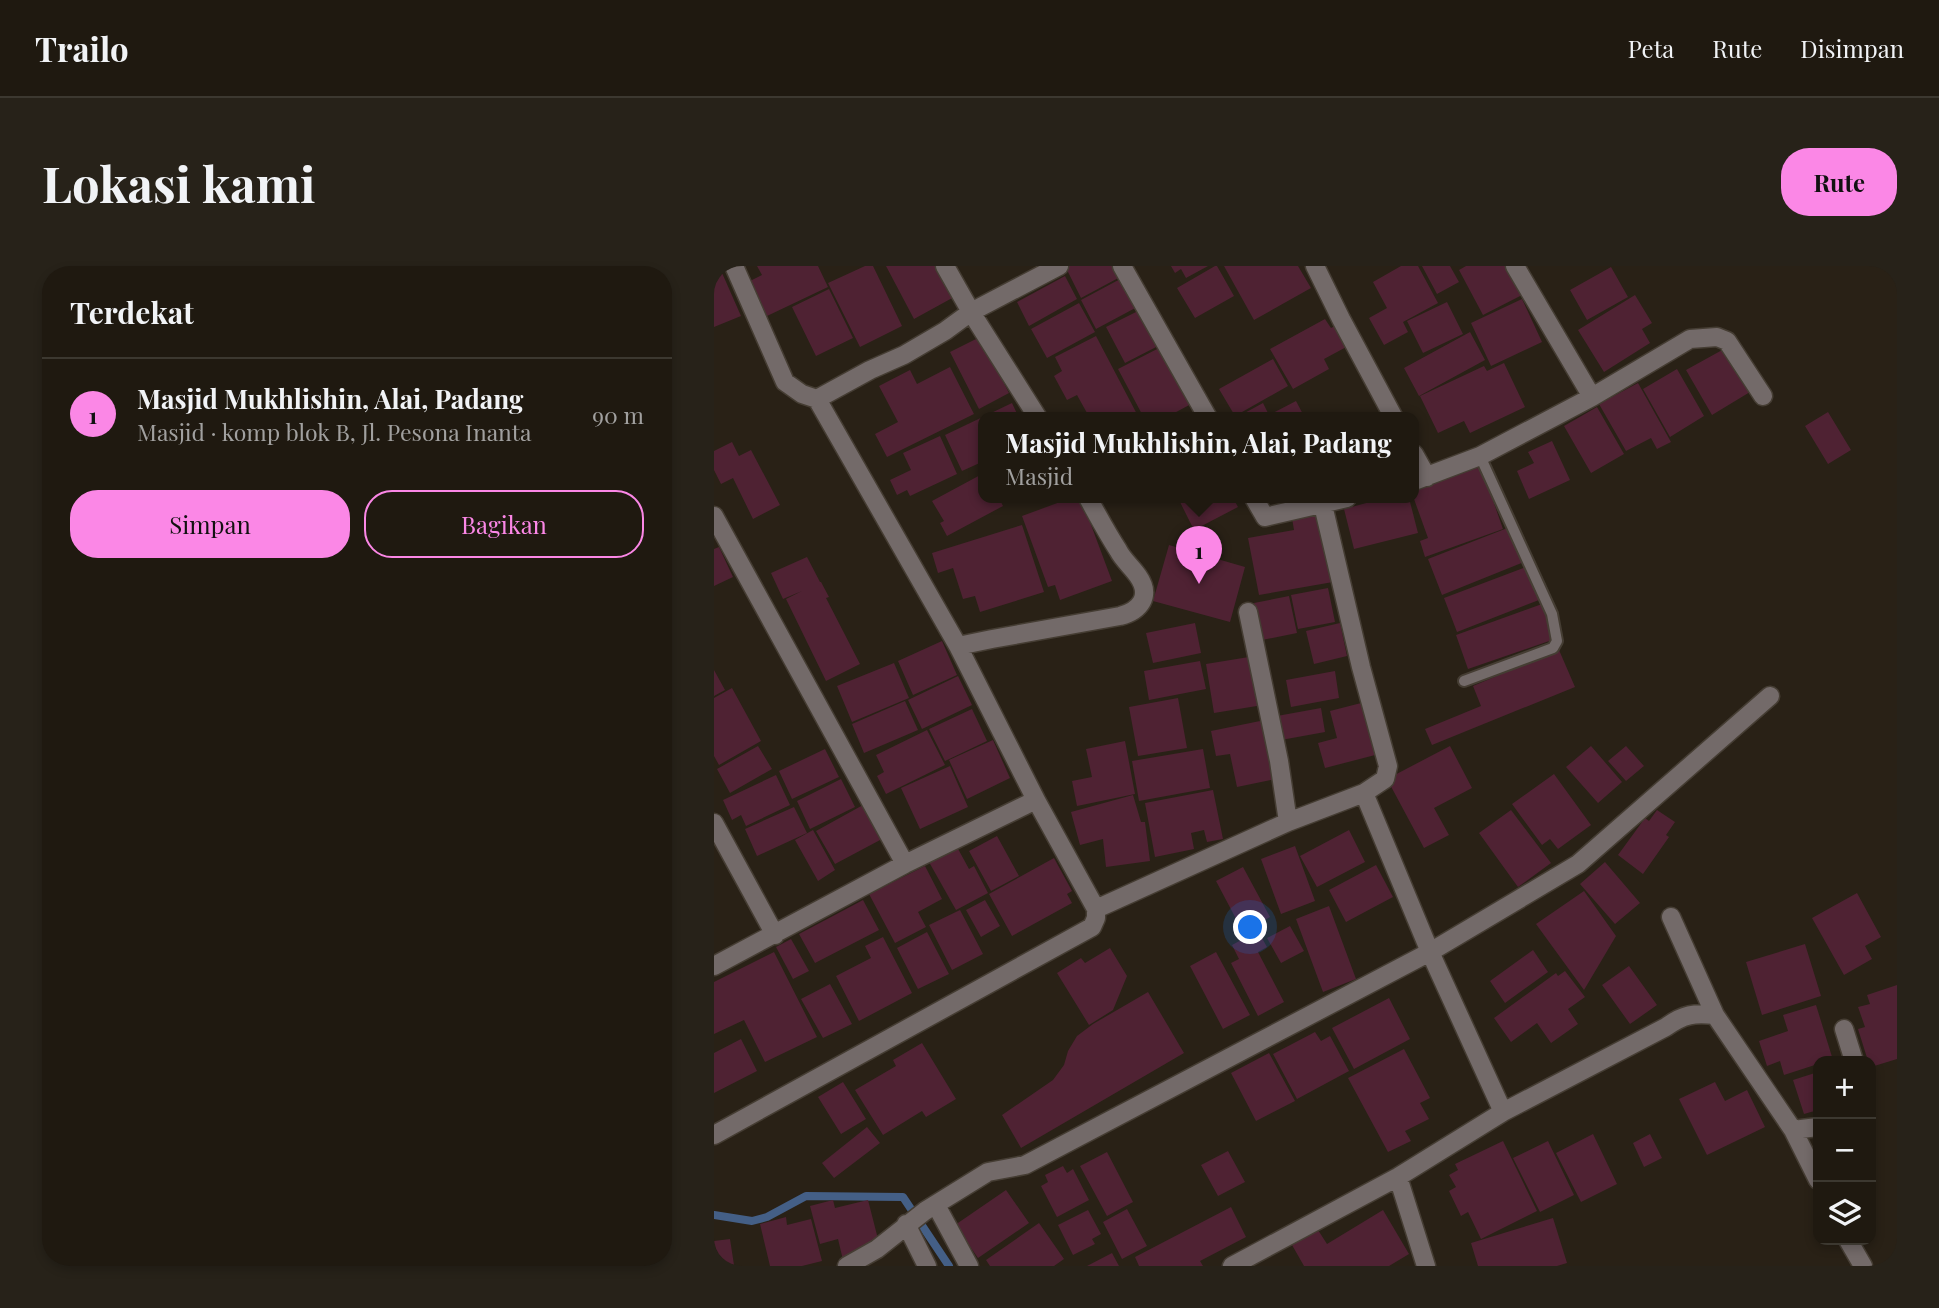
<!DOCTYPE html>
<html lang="id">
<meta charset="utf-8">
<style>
body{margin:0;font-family:"Playfair Display",serif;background:#272219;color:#f1f3f6}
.controls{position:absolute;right:21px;bottom:21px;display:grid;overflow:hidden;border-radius:14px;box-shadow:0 4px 10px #0003}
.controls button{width:63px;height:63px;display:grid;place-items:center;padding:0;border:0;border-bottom:2px solid #3c3830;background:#1f1910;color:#f1f3f6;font:35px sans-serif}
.you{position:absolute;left:537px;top:662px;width:24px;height:24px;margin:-18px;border:5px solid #fff;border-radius:50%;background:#1a73e8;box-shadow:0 0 0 10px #1a73e833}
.badge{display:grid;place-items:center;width:46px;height:46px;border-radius:50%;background:#fb87e6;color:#111;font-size:23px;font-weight:700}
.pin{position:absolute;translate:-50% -58px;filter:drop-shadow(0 2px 4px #0008)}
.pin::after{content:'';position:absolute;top:37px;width:24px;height:21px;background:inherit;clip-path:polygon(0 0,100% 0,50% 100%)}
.popup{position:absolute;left:264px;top:146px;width:441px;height:91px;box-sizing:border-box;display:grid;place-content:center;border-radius:14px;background:#1f1910;filter:drop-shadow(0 2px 5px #0005);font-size:23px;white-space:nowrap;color:#a1a09f}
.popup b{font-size:26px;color:#f1f3f6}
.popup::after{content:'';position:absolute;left:50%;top:100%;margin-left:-14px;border:14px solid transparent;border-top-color:#1f1910}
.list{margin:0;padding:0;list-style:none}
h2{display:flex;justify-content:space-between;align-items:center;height:91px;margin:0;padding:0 28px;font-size:30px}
h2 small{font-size:23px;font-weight:400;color:#a1a09f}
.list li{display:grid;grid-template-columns:46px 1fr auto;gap:21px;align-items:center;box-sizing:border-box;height:112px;padding:0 28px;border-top:2px solid #3c3830}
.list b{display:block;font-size:26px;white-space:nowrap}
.list p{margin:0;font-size:23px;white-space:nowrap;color:#a1a09f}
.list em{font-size:23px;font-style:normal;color:#a1a09f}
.actions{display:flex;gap:14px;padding:21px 28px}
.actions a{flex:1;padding:16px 0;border:2px solid #fb87e6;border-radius:28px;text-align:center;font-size:24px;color:#fb87e6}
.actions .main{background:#fb87e6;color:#111}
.icon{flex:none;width:38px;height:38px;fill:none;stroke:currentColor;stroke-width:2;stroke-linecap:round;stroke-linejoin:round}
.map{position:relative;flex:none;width:1183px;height:1000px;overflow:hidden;border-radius:28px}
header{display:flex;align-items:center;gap:42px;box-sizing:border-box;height:98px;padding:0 35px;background:#1f1910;border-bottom:2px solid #3c3830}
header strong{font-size:33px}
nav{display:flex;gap:38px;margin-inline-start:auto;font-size:24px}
.intro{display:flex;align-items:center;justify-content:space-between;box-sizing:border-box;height:168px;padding:0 42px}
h1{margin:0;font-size:49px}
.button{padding:18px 32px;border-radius:28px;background:#fb87e6;color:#111;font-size:24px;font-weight:700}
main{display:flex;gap:42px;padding:0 42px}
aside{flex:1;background:#1f1910;border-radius:28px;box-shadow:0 4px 10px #0003}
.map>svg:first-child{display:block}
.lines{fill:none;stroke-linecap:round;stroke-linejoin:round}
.stream{stroke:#445f86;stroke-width:8}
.building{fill:#4f2233}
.lane-casing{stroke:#453d33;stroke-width:14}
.street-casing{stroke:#453d33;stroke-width:21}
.lane{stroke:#736a69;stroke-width:10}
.street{stroke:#736a69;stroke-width:18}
</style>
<header>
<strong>Trailo</strong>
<nav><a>Peta</a><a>Rute</a><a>Disimpan</a></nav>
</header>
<div class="intro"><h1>Lokasi kami</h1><a class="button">Rute</a></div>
<main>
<aside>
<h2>Terdekat<small></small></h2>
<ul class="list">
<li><span class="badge">1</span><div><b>Masjid Mukhlishin, Alai, Padang</b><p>Masjid · komp blok B, Jl. Pesona Inanta</p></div><em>90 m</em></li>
</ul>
<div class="actions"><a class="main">Simpan</a><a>Bagikan</a></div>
</aside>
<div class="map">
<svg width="1183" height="1000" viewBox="0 0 1183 1000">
<rect width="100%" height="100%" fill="#292116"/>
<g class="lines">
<path class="stream" d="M0,949l38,6 15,-4 39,-21 97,1 46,69"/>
</g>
<path class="building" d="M0,0h5l22,50 -27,11z
M43,0h61l10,21 -61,29 -17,-35 12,-6z
M151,0h8l29,60 -42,21 -32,-64z
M172,0h52l16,31 -40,22z
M355,0h48l5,10 -41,22 -15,-30z
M457,0h37l-22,12 -5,-9 -6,4z
M501,0h2l17,30 -39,22 -18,-30z
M510,0h74l13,22 -57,32z
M687,0h17l20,37 -35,19 5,10 -24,13 -15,-27 18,-10 -14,-26z
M708,0h28l9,16 -22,12z
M752,0h43l15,28 -41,21 -24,-45z
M897,1l17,30 -41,23 -17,-30z
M351,10l12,23 -48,27 -12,-24z
M410,11l15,29 -43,23 -15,-29z
M115,23l24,49 -37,18 -24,-49z
M921,29l17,28 -10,6 8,14 -46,29 -26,-42z
M808,33l20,43 -51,24 -20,-43z
M733,36l16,32 -40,19 -16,-32z
M365,37l16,29 -48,26 -16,-29z
M430,42l18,36 -37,19 -19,-36z
M611,53l6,9 8,-4 11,21 -26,14 5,10 -36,20 -23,-40z
M756,66l15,28 -66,36 -15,-28z
M382,70l43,82h-62l10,-5 -10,-18 -10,5 -13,-24 8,-5 -7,-14z
M266,71l29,56 -30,16 -29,-57z
M449,80l30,57 -28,15h-21l-26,-49z
M1010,83l26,43 -38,23 -26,-45z
M559,93l15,27 -53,30 -16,-27z
M790,97l21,44 -55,26 -6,-12 -26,12 -18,-37 64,-30 3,5z
M236,101l24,47 -87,43 -12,-23 23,-12 -19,-36 31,-16 7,14z
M963,103l27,47 -34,21 -27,-48z
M924,117l33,59 -14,7 -6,-11 -25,13 -27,-47z
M582,135l9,17h-65l-1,-2 24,-13 6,12z
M298,137l7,15h-35v43l-22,10 -17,-36z
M883,141l27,47 -33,19 -27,-47z
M1114,146l23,38 -23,14 -23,-38z
M226,170l17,38 -47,22 -3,-6 -10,5 -7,-15 21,-10 -8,-17z
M838,175l18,39 -41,19 -12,-28 17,-8 -6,-11z
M18,176l7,14 12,-6 29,55 -27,14 -20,-41 -12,6 -7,-14v-19z
M767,200l22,63 -78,28 -5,-16 8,-3 -14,-39v-8z
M270,207v25h15l4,8 -56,30 -7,-13 4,-2 -12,-20z
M357,232h10l31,83 -52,19 -5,-15 -7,2 -26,-71z
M469,232h50l5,9 -44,23 -15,-30z
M671,232h24l9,35 -64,16 -10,-40z
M606,247l13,69 -74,13 -11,-57 46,-8 -2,-12z
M308,259l22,67 -64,20 -5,-16 -12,3 -10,-31 -15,5 -6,-20z
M796,261l14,35 -82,33 -14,-36z
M455,279l76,22 -15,55 -77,-21z
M5,281l14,30 -19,9v-37z
M93,291l13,25h1l8,15 -3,1 34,66 -34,17 -40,-82 16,-8 -19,8 -12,-26z
M812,301l13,33 -82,32 -13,-34z
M614,322l7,34 -37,7 -7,-34z
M575,330l8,37 -35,7 -8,-37z
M828,338l13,35 -87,30 -12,-34z
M481,357l6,30 -48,10 -7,-30z
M626,357l7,33 -33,8 -8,-33z
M228,375l15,34 -44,20 -15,-34z
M845,384l16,37 -143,58 -7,-16 56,-23 -8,-20z
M541,390l8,49 -49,8 -8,-49z
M486,395l6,28 -57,11 -5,-29z
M180,397l15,35 -57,24 -15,-36z
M0,404l11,20 -11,6z
M621,405l4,27 -48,9 -5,-27z
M244,410l14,29 -50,24 -14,-29z
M18,422l29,53 -42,24 -5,-9v-58z
M464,432l9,50 -49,8 -9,-49z
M191,435l13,29 -54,23 -12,-29z
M651,436l14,52 -54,14 -7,-25 19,-5 -7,-27z
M607,442l4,24 -44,8 -4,-24z
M258,443l15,32 -42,20 -16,-32z
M551,454l11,59 -39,8 -7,-33 -14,2 -5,-25z
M213,464l18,35 -59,29 -9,-18 7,-4 -8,-17z
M279,474l17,38 -43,21 -18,-39z
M411,475l10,53 -58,12 -5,-25 20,-4 -6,-28z
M44,480l14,23 -42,24 -13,-24z
M736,480l22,42 -38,20 15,27 -25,13 -37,-69z
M877,480l31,36 -24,21 -32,-36z
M912,480l18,20 -18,15 -18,-20z
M111,483l14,28 -47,22 -13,-28z
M489,483l7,39 -71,13 -7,-40z
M236,500l18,41 -48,22 -19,-41z
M840,508l37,51 -33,24 -8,-10 -8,6 -30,-41z
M62,509l14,30 -44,21 -5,-11 -9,5 -9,-20z
M127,513l14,28 -45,22 -13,-28z
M499,524l10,49 -16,3 -3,-12 -13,3 3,16 -39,8 -10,-54z
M419,529l8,27h4l5,39 -44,6 -3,-28 -23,6 -9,-33z
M149,539l19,34 -47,25 -19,-33z
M80,541l13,26 -50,23 -12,-27z
M797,544l40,53 -33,24 -39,-54z
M943,544l18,12 -9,13 3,2 -26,37 -25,-19 27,-37 4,3z
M99,564l22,40 -17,11 -23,-41z
M635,564l16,32 -48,25 -17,-31z
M283,570l22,40 -28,15 -22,-40z
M581,580l20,55 -34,13 -20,-55z
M243,581l12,22 5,-3 14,27 -32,17 -27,-48z
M340,592l18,33 -5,3 5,9 -60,33 -23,-42z
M891,596l35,41 -25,21 -35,-40z
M662,599l17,32 -47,25 -17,-32z
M211,600l17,33 -24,13 8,15 -31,16 -26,-49z
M529,601l27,50 -27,15 -27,-51z
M870,625l32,45 -32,54 -48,-66z
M1143,627l24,44 -16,9 7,13 -28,16 -32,-57z
M149,634l16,30 -64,33 -16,-29z
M271,634l15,26 -19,11 -15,-27z
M615,640l27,73 -33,13 -27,-73z
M246,644l23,44 -31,16 -23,-45z
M576,660l14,25 -23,12 -14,-25z
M544,665l9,16 -9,5 26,50 -26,14 -27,-53 8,-4 -7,-14z
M213,666l22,42 -31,15 -21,-41z
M169,671l29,56 -53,28 -23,-45 35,-18 -6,-12z
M77,673l18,32 -16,8 -17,-32z
M1091,678l16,52 -59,19 -16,-53z
M396,682l17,28 -14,34 -24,15 -32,-52 24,-15 4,5z
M819,684l15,22 -43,31 -15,-22z
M60,686l43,85 -52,25 -21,-42 -30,14v-52z
M502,686l34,63 -27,14 -33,-63z
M915,700l28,39 -27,19 -28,-39z
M851,705l20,26 -17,12 10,15 -27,19 -14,-20 -26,19 -17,-24 62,-45 2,3z
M116,718l22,40 -29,14 -22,-39z
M1183,719v74l-26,8v-6h-3l-10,-32 7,-2 -7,-20 12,-3 -3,-9z
M434,726l36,61 -163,95 -19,-33 51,-35 11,-15 4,-14 9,-15 16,-12z
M675,732l21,41 -56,30 -22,-41z
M1102,739l17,55 -15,1v3l-34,11 -4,-14 -13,5 -8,-25 29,-10 -5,-16z
M601,766l6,9 9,-5 19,35 -52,28 -24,-45z
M27,773l16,32 -43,22v-40z
M208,777l34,56 -30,18 -4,-6 -39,24 -28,-45 41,-24 -3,-6z
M690,783l26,49 -10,5 9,16 -24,12 6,10 -23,11 -40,-74z
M555,787l26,48 -39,20 -25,-48z
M1104,806v38l-14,4 -11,-34z
M129,816l23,37 -25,15 -23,-37z
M1001,816l10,19 22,-11 18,37 -58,28 -28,-56z
M153,861l13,16 -46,35 -12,-15z
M879,868l24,50 -36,18 -25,-49z
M936,868l12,24 -18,9 -11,-24z
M789,875l34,70 -56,28 -13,-27 -7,4 -12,-25 7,-4 -7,-12 9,-5 -3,-6z
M834,875l26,54 -34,17 -27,-54z
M514,885l17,31 -27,14 -17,-31z
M393,886l26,50 -26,14 -27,-50z
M349,900l4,7 6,-4 16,31 -32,17 -16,-31 7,-4 -3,-7z
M292,924l23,33 -51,35 -23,-33z
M119,934l2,8 33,-8 10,39 -35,21 -5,-21 -18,5 -10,-38z
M517,941l15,30 -46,24 3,5h-64l-4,-9z
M413,943l20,37 -25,13 -19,-37z
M374,944l13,24 -9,5 3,5 -22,11 -15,-30z
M669,944l26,44 -20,12h-85l-12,-21 26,-15 9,14z
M72,951l1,8 24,-6 11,42 -20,5h-32l-10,-42z
M839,952l14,45 -10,3h-79l-7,-23z
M325,957l25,36 -10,7h-64l-4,-6z
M16,973l4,26 -20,1v-25z
M398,987l7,13h-32z"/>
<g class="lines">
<defs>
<path id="lane" d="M750,415l89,-33 4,-7 -5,-27 -72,-158"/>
<path id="street" d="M20,0l51,116 17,12 15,5
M408,0l86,152
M601,0l26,53 53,99
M801,0l77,131
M324,152l-67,-106 88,-46
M700,188l13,23
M700,215l66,-25 112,-59 98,-58 27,-2 10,4 36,55
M540,232l11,19 82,-19
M609,239l38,162 27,99 -3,13 -21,14
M0,250l191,348
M534,346l31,149 9,61
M244,380l34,-7 128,-23c20,-5 32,-20 18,-40 -6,-9 -15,-16 -20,-26 -11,-17 -20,-34 -30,-52
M0,557l61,112
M382,643l192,-87 76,-29 66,159 73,160
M957,651l44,98
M0,700l191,-102 131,-64
M1130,763l10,32
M1079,864l25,-3
M0,869l378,-208 4,-9v-9l-60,-109 -78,-154 -141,-247 53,-29 34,-15 41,-24 26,-19 -26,-46
M684,911l28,89
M222,939l33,61
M192,958l21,42
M1134,974l15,26
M133,1000l30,-17 48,-38 63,-39 37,-7 405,-213 148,-88 192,-168
M518,1000l166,-89 105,-65 163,-85c18,-13 28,-14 49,-12l78,115 25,50"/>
</defs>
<use href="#lane" class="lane-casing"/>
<use href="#street" class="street-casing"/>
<use href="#lane" class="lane"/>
<use href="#street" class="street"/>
</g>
</svg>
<div class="controls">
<button>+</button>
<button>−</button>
<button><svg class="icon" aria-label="layers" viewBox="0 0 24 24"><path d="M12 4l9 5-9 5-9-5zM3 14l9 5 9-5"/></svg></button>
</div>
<div class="you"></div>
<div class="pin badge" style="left:485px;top:318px">1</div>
<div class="popup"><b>Masjid Mukhlishin, Alai, Padang</b>Masjid</div>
</div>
</main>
